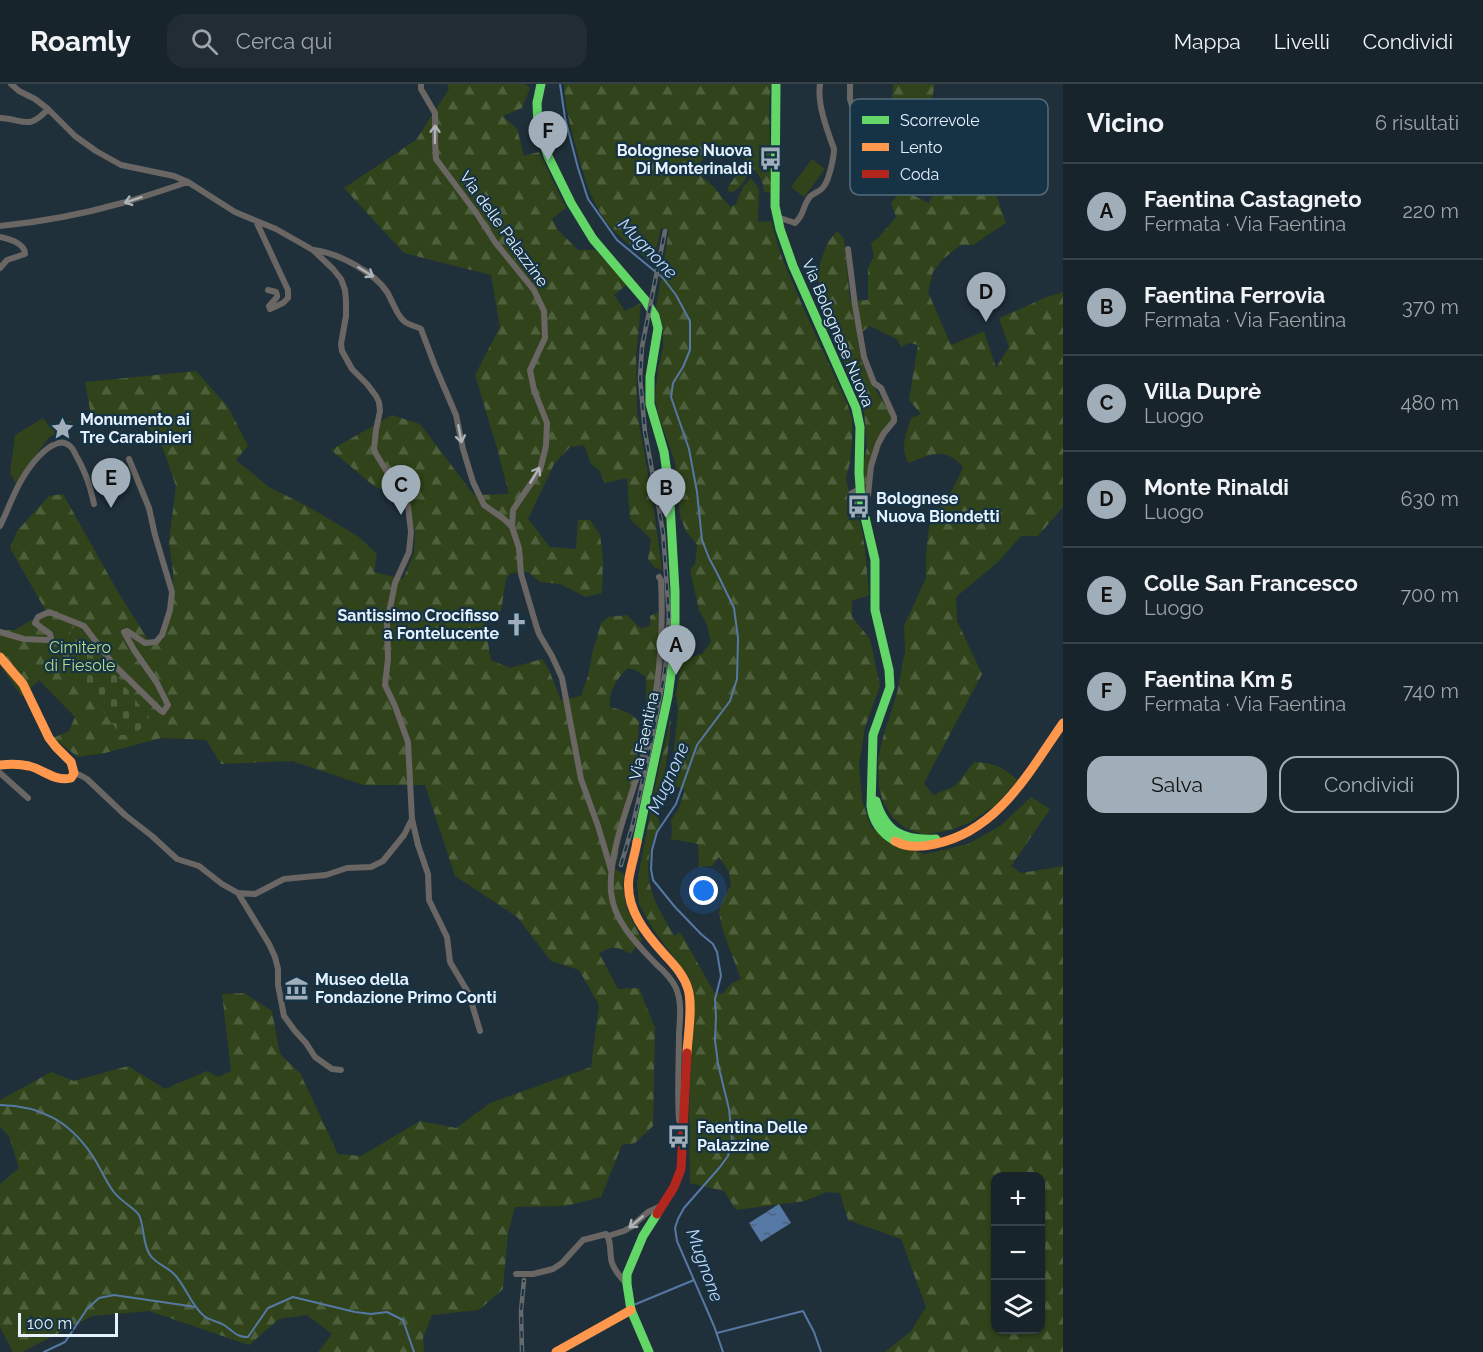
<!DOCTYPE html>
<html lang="it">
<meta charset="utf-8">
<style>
body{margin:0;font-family:Raleway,sans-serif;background:#212c34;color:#f1f3f6}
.controls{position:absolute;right:18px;bottom:18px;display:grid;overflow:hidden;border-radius:12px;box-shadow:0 2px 4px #0004}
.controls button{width:54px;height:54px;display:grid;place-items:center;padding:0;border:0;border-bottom:2px solid #364148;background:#18242c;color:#f1f3f6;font:30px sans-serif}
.scale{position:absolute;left:18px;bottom:15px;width:100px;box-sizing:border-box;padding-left:6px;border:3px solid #e5f2fd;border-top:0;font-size:16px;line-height:21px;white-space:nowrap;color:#e5f2fd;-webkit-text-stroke:4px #163245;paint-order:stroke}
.you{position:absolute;left:704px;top:807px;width:21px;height:21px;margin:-15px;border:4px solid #fff;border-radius:50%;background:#1a73e8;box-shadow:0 0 0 9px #1a73e833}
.badge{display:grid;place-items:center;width:39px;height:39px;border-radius:50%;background:#a0aeb9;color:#111;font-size:20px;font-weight:700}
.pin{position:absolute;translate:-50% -50px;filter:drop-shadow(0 2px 3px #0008)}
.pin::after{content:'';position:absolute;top:32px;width:21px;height:18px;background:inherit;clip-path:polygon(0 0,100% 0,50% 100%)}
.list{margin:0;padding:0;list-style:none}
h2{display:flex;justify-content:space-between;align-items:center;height:78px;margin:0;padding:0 24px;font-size:26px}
h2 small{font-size:20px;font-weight:400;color:#9fa4a9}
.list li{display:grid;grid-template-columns:39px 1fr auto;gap:18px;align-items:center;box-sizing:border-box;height:96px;padding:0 24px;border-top:2px solid #364148}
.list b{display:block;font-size:22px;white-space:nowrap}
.list p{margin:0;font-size:20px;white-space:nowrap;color:#9fa4a9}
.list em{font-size:20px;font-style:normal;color:#9fa4a9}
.actions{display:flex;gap:12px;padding:18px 24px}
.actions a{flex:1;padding:14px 0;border:2px solid #a0aeb9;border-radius:18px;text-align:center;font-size:21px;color:#a0aeb9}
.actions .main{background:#a0aeb9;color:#111}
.icon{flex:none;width:33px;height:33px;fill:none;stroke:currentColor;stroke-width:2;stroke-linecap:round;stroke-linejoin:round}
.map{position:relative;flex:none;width:1063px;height:1268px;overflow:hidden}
header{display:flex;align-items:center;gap:36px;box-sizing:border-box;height:84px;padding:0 30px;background:#18242c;border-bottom:2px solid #364148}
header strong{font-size:28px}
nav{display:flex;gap:33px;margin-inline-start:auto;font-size:21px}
.search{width:420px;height:54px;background:#212c34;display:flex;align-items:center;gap:15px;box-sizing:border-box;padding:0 21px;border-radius:18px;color:#9fa4a9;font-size:22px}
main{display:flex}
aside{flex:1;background:#18242c}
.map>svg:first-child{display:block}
.green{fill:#30431a}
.forest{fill:url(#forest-firs);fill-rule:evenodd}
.cemetery{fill:url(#cemetery-stones)}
.water{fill:url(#water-ripples)}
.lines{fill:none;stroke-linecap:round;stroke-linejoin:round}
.stream{stroke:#5678a4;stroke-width:2}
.street{stroke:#6a6663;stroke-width:6}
.fast{stroke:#63d668;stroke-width:9}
.slow{stroke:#ff974d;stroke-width:9}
.jam{stroke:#b3261e;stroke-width:9}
.rail-casing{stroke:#66696b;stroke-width:4.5}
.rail{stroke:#163245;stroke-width:2;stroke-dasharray:7;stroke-linecap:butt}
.oneway{stroke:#aeb3b8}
.labels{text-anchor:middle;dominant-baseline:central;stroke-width:4.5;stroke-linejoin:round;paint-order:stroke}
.poi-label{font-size:16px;font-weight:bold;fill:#e5f2fd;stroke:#163245;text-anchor:start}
.street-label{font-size:16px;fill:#e5f2fd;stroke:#163245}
.park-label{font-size:16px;fill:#b7db88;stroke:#163245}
.water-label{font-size:18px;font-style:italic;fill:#c2d7f4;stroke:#163245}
.key{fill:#163245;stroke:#546c7c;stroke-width:1.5}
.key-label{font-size:16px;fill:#e5f2fd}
</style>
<header>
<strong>Roamly</strong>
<div class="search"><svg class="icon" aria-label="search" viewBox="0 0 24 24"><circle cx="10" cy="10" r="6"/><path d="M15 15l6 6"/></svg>Cerca qui</div>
<nav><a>Mappa</a><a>Livelli</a><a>Condividi</a></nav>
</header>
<main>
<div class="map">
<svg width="1063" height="1268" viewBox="0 0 1063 1268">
<defs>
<pattern id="forest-firs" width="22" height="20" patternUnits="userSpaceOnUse" patternTransform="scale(1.5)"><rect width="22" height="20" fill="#30431a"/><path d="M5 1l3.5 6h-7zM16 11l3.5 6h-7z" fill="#4e5f3c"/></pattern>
<pattern id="cemetery-stones" width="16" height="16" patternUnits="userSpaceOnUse" patternTransform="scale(1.5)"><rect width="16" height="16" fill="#30431a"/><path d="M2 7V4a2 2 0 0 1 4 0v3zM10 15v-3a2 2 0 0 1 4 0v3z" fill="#4e5f3c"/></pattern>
<pattern id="water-ripples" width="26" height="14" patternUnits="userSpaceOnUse" patternTransform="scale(1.5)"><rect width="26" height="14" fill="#5678a4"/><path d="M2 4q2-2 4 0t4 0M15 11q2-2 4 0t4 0" fill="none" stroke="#4e637c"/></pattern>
</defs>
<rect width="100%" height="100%" fill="#20303a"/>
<path class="green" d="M812,75l13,10 -21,28 -13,-10z
M43,334l5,6 24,-3 2,6 -25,10 -29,39 -4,8 -6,-11 5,-38z"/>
<path class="forest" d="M447,0h78l5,4 -8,20 -19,8 14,13 7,27 15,-4 27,56 -14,11 5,10 21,21h17l33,34 -14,11 11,16 16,-8 -5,54 1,55 16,91 9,67 -8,-3 -6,-8 3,-20 -21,-20 -3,-41 -22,5 -6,-13 -8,-6 -7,-19 -14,2 -16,17 -26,55 22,28 26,2 2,-29h12l10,14 3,27 -1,32 -16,4 -26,-13 -20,-2 -12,-10 -17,1 -5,6 -5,32 -17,9 7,40 19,8 32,-9 7,11 12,30 20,-4 7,-20 4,-22 9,-31 7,-6 19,-2 14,14 9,-4v-9l8,-4v40l-8,68h-4v-43l-11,-7 -7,-2c-11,10 -20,24 -18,39 12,3 21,5 29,15l-2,37 -22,110 9,5c-3,27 6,43 18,66l-12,14c-13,-8 -17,-8 -31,-1l19,36 21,-1 16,40 -2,98 -18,17 -13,2 -21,52 -35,9 -51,1 -7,26 -5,56 -24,21 -47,5 -9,23 1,14h-106l14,-18 -25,-19 -28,4 -30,26 -100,-34 -57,5 -70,36h-9l-13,-25v-143l19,-16 -10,-32 -9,-9v-27l51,-28 23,9 54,-15 37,23 42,-18 11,6 13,-6 -9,-77 22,-1 28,18 8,43 20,19 38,81 23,2 59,-35 36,7 34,-25 101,-36 8,-62 -20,-35 -28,-9 -34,-44 -62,-41 -30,-91h-61l-72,-24 -71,3 -15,-24 -45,-2 -56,15 -27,4 -25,-19 16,-7 6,-14 -36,-37 -17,17 -22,-32v-35h15l31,-19 -36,-63 7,-17 32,-35 14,-2 55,98 34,54 11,-6 10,-34v-35l-4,-29 7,-56 -14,-40 -18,-24 -51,4 -8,-44 111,-11 32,36 20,39 -12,14 33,27 40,20 50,30 18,17 -3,18 29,7 11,-26 1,-21 -7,-34 -33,-11 -44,-37 61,-35 28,9 54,71 35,-1 -12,-46 -22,-73 25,-48 -9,-52 -87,-22 -60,-65 72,-48 33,-51z
M564,0h207l-2,22 2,87 -7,-1c-1,-11 -4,-18 -13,-25 -5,11 -9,22 -21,26l-3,-4c6,-11 14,-18 20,-28l-8,-13 -8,2 -6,6 -18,-2 -13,16 19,16 17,21 6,-3 7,-17 8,-9 8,11 -1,33 13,-1 11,37 23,54 42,91 5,17v20l-2,22 -4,16 7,33 7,11 5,26 4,47 -17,6v16l18,22 10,47 -15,41 -6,38 3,35 9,27 21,17 33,10 43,-10 32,-18 31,-29 19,12 -39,57 10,7 42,-7v486h-178l26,-21 15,-24 -25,-68 -53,-19 -8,-27 -13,-1 -22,9 -69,9 -12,-19 -34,-8 -1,-63 4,-120 -4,-22 -36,-49 -14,-25 -2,-21 20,-106 13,-56h1l-3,29 -10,67 2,7c-22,46 -11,72 15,112l5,-4 34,60 8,2 9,-10 10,-5 -19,-51 -3,-16 3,-11 9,-16 -2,-13 -10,-15 -7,9 -13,1 -1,-23 -21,-4h-6l1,-9 -1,-11 7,-10 7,-20 -15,-6 8,-72 -2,-16 5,-36 21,-6 9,-12 -4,-17 -8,-15 -9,-40 5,-6 2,-19 -11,-14 -6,-14 -5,-55 -17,-48 -3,-17 3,-28 5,-21v-22l-7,-19 13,-77 -8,-2 -8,36c-13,-11 -27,-21 -39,-33 -22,-24 -29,-52 -38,-83 -6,-21 -11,-43 -12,-64zM996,1092h44v154h-44z
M893,0h42l-4,19 5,11 21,14 16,-1 33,96 -33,22h-12l-18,14 -10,13 -5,20 23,53 33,-14 12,37 13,-21 -10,-29 48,-21 16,-5v215l-25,29h-17l-23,26 -42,35 1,24 25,53 -58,109 9,12 22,-9 19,-24c21,1 28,5 44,18l-22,25 -27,18 -19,7 -25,5 -20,-7 -13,-11 -9,-15 -4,-15 -1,-27 5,-23 14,-44 8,-41 -1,-26 22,-48v-25l3,-26 10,-18 15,-22 9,-20c-19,-22 -32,-12 -55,-4 -8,-17 -2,-28 3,-45l10,-4 -12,-14 9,-55 -9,-2 -8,4 -4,-8 -27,-13 -8,6 -5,6 5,24 8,19 22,35 -1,6 -7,9 -18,60 -3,-5 -1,-17 5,-22 -3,-35 -29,-73 -16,-51 -1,-15 4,-16 6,-15 9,-11 7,8 6,62 18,-1v-32l6,-12 -3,-13 8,-6 17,-20 -5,-14 11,-13 27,13 6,-12 7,-3 -12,-16 -2,-16 -9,-8 -24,16 -30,-45 26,-7z"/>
<path class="cemetery" d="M78,540l72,95 -5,4 1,1 -16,14 -2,-3h-7l-39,-51 -3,2 -16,-22 -6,4 -12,-16 26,-19 -1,-2z"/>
<path class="water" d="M779,1120l12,19 -30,19 -12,-19z"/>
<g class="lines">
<path class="stream" d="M560,0l5,34 13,50 10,31 29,41 46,38 13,17 14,26v29l-7,17 -10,16 -2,14 18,52 8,43 5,48 7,18 8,15 17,35 4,30 -1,41 -7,22 -33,44 -21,59 -19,28 -5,18 -1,19 2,11 22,27 26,27 12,10 4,8 4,24 -6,23 1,18 -1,23 3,24 11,45 3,30 -4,17 -8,11 -36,41 -6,11 -3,9 2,13 37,85 9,26
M0,1021c41,1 69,16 92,50 8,12 13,25 21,36 7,10 23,18 26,24 6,13 3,28 11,40 6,9 18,12 25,20 11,12 16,30 29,41 6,5 14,5 20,9 9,6 14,13 24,12l20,-29 25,-11 62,15 16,2 16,-2 16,8 11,32
M636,1220l58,-24
M717,1249l86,-22 11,21 7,20
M44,1268l21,-10 22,-33 12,-11 15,-3 82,12"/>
<path class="street" d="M11,0l8,7 16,8 13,10 27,27 21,15 25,14 53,11 14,6 47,30 41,17 37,21 20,19 8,10 4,11 1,11v15l-5,28 1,7 10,18 15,15 9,12 3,6 1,9 -4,19 -2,19 2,5 32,52 3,26 -2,20 -14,31 -8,40 1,36 -3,26 10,21 13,36 4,77 -8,16 -21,26 -12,6 -24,1 -21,7 -42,4 -29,15 -17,-1 -16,-9 -23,-18 -22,-7 -25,-23 -27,-21 -38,-36 -7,-4 -6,-1
M421,0v5l14,24v29l1,17 41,55 18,28 39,48 10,21 1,27 -15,32 4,20 13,33 -1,23 -6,24 -27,40 -1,17
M850,0v15l4,13 47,68
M0,34c24,1 28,13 48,-9
M777,133l18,6c10,-9 7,-16 14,-25 3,-5 12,-6 15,-12 5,-6 10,-29 10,-37 -7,-19 -17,-45 -14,-65
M256,137l32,69v8l-5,5 -13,6 -1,-3 8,-9v-2l-1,-3 -8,-2
M0,142c41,-4 83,-12 122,-23 22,-6 44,-14 66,-21
M0,153c9,2 25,6 25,17l-18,6 -7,8
M848,165l7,56 9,52 10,26 7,5 13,29v4l-10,12 -6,11 -7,22 -3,29 -7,5
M314,166c24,3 60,22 73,42 5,8 10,24 17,29 4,4 12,5 17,8l14,37 21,49 7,34 10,33 11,23 20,14 8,8 7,21 2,26 15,51 3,9 13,22 10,22 19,101 17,47 13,44
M860,405l-8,4 3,20 9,2
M0,442c8,-16 13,-32 22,-47 7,-12 33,-49 49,-32 3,3 5,9 7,12 9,17 12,27 16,45
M659,493l2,3c3,61 -3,121 -19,180 -11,40 -34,91 -31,132 3,30 26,52 45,72 8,7 16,15 20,24 6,14 4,31 3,45 0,29 -2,58 0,87l1,2 4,1
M0,548l24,7 24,1 3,-2 -1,-4 -15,-11 3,-6 11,-5 35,14 29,38 47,46 3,2 5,-7 -11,-22 -23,-33 -10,-18 3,-1 18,12 11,-1 6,-7 8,-25 2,-18 -17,-57 -6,-27 -20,-49
M0,689l28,25
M412,735l6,26 10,29 1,26 18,37 3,25 19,32 11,37
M238,809l31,51 6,13 3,12v16l6,31 11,15 11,12 9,14 17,12 9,1
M608,1152l16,-5 7,-4 17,-15 13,-6
M516,1190h17l20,-5 9,-6 21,-23 23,-6c6,7 3,19 6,29 3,8 9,15 15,21"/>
<path class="fast" d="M541,0l-4,19 1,24 10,29 23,47 22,36 52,61 10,16 3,12 -8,49v27l14,48 5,35 6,104v53l-7,52 -31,146
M776,0l-1,122 5,23 13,37 63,142 4,19 -1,46 2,27 14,60v50l14,60 1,17 -17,48 -2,71c2,16 10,27 24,35
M876,717c10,32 28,40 60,38
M649,1268l-18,-42 -4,-26v-10l16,-38 14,-22"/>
<path class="slow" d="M0,573l23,27 26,54 7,9 15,15 3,11 -3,5c-16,4 -27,-8 -42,-12 -9,-2 -19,-2 -29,-1
M895,757c12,7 27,6 40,3 63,-13 94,-72 128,-121
M637,758c-2,12 -6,24 -8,36 -4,31 17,56 36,77 9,10 19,20 23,34 5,16 0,46 -1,64
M556,1268l75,-42"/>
<path class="jam" d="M657,1130l17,-27 7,-18 6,-116"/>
<defs>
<path id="rail" d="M621,781l12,-41 17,-75 15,-78 4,-55 -6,-84 -18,-100 -5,-54 2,-31 23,-116
M522,1268l-1,-41 3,-31"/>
</defs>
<use href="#rail" class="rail-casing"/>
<use href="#rail" class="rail"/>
</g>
<defs><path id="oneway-shaft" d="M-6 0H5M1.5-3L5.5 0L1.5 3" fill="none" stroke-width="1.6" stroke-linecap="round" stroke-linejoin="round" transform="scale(1.5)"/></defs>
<g class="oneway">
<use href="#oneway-shaft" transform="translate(435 50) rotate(-89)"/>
<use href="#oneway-shaft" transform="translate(133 116) rotate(162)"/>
<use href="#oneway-shaft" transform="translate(366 188) rotate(32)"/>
<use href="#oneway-shaft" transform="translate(460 350) rotate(79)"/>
<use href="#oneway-shaft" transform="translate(535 391) rotate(-59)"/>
<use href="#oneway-shaft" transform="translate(636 1138) rotate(140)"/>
</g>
<defs>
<symbol id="bus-bare" viewBox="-9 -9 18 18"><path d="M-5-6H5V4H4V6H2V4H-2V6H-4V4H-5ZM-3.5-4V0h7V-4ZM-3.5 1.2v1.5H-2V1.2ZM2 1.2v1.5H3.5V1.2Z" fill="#a0aeb9" stroke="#163245" stroke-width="2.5" paint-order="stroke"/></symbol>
<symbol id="sight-bare" viewBox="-9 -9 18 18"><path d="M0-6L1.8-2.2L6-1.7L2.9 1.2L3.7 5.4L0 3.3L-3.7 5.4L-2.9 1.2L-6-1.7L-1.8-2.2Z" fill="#a0aeb9" stroke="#163245" stroke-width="2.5" paint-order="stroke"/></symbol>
<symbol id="church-bare" viewBox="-9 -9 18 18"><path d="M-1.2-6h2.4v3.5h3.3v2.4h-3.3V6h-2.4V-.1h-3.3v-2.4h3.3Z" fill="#a0aeb9" stroke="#163245" stroke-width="2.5" paint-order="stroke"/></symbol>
<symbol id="museum-bare" viewBox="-9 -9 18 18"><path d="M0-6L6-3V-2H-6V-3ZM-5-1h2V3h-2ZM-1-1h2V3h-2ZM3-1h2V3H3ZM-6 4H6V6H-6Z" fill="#a0aeb9" stroke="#163245" stroke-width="2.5" paint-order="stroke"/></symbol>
</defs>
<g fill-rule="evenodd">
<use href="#bus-bare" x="754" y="58" width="33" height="33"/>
<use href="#sight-bare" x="46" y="328" width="33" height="33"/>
<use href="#bus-bare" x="842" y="406" width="33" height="33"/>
<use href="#church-bare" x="500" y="524" width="33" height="33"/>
<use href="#museum-bare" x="280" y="888" width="33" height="33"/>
<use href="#bus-bare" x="662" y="1036" width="33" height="33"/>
</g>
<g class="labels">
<g class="poi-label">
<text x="752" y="66" text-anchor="end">Bolognese Nuova<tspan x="752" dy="18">Di Monterinaldi</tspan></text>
<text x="80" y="335">Monumento ai<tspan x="80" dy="18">Tre Carabinieri</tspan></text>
<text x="876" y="414">Bolognese<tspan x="876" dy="18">Nuova Biondetti</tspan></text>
<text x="499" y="531" text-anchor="end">Santissimo Crocifisso<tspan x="499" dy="18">a Fontelucente</tspan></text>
<text x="315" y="895">Museo della<tspan x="315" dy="18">Fondazione Primo Conti</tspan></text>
<text x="697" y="1043">Faentina Delle<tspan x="697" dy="18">Palazzine</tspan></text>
</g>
<g class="street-label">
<text transform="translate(504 145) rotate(54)">Via delle Palazzine</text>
<text transform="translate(838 249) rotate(67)">Via Bolognese Nuova</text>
<text transform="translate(644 652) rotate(-78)">Via Faentina</text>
</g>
<g class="park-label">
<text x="80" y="563">Cimitero<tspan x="80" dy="18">di Fiesole</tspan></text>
</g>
<g class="water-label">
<text transform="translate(648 164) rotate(46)">Mugnone</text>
<text transform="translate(668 694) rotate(-66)">Mugnone</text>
<text transform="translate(705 1181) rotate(70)">Mugnone</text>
</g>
</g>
<rect x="850" y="15" width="198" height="96" rx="9" class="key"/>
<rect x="862" y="32" width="27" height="8" fill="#63d668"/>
<rect x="862" y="59" width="27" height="8" fill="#ff974d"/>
<rect x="862" y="86" width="27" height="8" fill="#b3261e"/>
<g class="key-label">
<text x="900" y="42">Scorrevole</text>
<text x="900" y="69">Lento</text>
<text x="900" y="96">Coda</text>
</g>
</svg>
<div class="controls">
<button>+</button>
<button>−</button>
<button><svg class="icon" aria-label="layers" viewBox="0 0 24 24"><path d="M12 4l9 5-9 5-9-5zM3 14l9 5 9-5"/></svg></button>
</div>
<div class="scale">100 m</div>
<div class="you"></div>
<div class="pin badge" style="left:676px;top:591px">A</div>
<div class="pin badge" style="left:666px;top:434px">B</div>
<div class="pin badge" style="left:401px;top:431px">C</div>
<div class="pin badge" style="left:986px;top:238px">D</div>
<div class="pin badge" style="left:111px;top:424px">E</div>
<div class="pin badge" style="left:548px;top:77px">F</div>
</div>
<aside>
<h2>Vicino<small>6 risultati</small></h2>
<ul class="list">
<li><span class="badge">A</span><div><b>Faentina Castagneto</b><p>Fermata · Via Faentina</p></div><em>220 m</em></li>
<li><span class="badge">B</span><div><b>Faentina Ferrovia</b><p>Fermata · Via Faentina</p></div><em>370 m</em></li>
<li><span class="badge">C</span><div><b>Villa Duprè</b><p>Luogo</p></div><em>480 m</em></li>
<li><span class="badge">D</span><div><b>Monte Rinaldi</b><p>Luogo</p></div><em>630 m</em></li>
<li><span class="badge">E</span><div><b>Colle San Francesco</b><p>Luogo</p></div><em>700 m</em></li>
<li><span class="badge">F</span><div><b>Faentina Km 5</b><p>Fermata · Via Faentina</p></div><em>740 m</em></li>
</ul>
<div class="actions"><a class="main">Salva</a><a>Condividi</a></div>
</aside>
</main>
